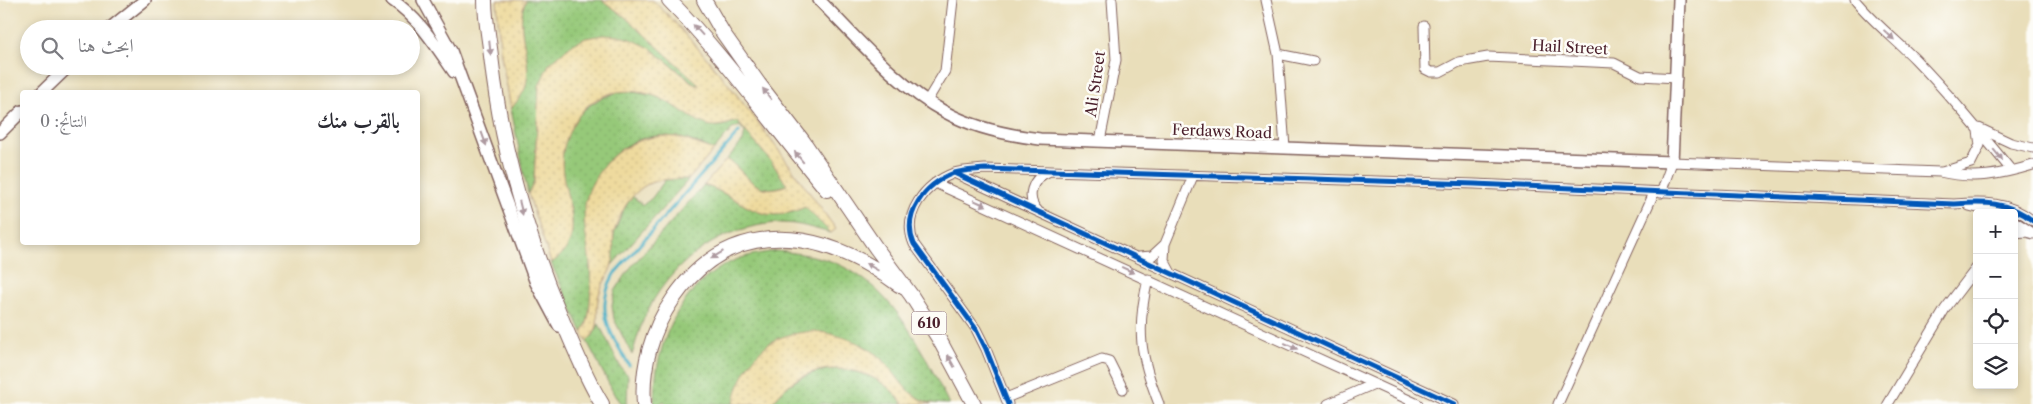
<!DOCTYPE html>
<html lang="ar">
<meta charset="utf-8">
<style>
body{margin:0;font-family:"Libre Caslon Text",Amiri,serif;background:#f2f2f3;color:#2b2b33;direction:rtl}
.controls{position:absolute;right:15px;bottom:15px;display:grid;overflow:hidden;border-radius:5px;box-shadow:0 2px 8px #0003}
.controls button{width:45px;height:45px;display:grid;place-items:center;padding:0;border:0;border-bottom:1px solid #e1e1e2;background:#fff;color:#2b2b33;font:25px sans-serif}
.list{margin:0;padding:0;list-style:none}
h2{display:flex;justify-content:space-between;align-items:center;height:65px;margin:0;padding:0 20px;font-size:21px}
h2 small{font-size:16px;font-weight:400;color:#7c7c81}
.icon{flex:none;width:28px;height:28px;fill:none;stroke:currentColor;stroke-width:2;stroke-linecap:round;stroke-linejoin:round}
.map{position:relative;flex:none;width:2033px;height:404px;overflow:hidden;direction:ltr}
.search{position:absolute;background:#fff;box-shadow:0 2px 8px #0003;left:20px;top:20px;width:400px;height:55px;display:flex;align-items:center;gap:12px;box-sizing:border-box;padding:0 18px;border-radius:28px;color:#7c7c81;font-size:19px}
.panel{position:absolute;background:#fff;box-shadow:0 2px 8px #0003;left:20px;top:90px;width:400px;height:155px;border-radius:5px;direction:rtl}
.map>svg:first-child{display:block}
.grass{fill:url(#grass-dots);stroke:#707452}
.sand{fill:url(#sand-dots);stroke:#9c7c64}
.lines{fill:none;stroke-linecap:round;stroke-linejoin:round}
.stream{stroke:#45adc4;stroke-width:3}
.minor-casing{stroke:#82625d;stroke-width:11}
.tertiary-casing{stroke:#82625d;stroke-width:14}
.primary-casing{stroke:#82625d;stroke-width:16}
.minor{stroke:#fff;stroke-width:9}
.tertiary{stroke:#fff;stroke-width:11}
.primary{stroke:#fff;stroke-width:14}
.cycleway-casing{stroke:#fdfcf7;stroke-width:8}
.cycleway{stroke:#0057b8;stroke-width:5}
.oneway{fill:#ae9aa0}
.labels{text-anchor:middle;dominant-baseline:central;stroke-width:5;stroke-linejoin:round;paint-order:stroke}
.shield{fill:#fdfcf7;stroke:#806168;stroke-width:1}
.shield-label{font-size:14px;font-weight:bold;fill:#4a1f2b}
.street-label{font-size:15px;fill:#4a1f2b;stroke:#fdfcf7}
</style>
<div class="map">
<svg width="2033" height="404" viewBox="0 0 2033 404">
<defs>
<pattern id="grass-dots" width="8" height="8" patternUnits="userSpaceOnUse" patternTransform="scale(1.25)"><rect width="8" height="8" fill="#96c979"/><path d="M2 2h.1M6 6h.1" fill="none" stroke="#83ac69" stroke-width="1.8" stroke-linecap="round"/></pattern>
<pattern id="sand-dots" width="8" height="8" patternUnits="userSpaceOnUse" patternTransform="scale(1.25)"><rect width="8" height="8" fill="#eeda9e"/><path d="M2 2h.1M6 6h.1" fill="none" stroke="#cebb88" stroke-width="1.8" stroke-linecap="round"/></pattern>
</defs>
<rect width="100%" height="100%" fill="#fdfcf7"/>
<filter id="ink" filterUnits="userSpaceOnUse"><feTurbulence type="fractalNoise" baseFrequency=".02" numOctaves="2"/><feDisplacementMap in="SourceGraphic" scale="10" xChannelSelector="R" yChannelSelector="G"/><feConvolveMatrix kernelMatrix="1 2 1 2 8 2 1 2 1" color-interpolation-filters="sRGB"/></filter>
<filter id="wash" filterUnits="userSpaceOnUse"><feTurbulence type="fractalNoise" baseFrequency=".0096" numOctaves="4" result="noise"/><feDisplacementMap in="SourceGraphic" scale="20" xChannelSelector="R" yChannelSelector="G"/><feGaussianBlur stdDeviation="1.12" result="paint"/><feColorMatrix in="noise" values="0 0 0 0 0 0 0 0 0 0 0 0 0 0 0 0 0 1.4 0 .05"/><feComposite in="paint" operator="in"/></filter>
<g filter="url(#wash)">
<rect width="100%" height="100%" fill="#e9deba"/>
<path class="grass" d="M526,0h76l22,16 77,69h-5l-46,-37 -31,-12 -80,50 -5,96 -6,12 -17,-85c5,-7 12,-15 15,-24 7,-29 -13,-57 0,-85z
M627,91l29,5 50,28 16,2 15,-5 34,40 16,24c-35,12 -37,-10 -60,-26l16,-18 2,-9 -5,-6 -8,3 -18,21c-28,-13 -60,-22 -88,-4 -9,6 -22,16 -27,27 -3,6 -2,16 -3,23 -2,23 -7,48 -6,72 1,19 4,47 -8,64l-31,-69c8,-5 10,-10 14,-18 16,-28 0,-45 -3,-74 -3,-44 23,-74 65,-80z
M689,179l-77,86 2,-31 9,-23 9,-15 11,9 9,-7 13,-18z
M704,185c40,13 55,44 101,22l26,26c-16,-4 -33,-10 -49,-10 -57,1 -107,36 -133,85 -8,14 -12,31 -17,47l-18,-36 -2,-13 3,-15 16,-24z
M777,251c21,2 44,5 63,14 56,26 83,87 109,139 -41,0 -40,-14 -63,-40 -7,-9 -16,-14 -25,-20l-126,56 -1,4h-68l-2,-3 -4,3h-6c0,-57 24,-118 79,-143 14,-6 29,-8 44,-10z
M599,324l22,44 7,7 -1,29h-6l-6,-8 -28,-55 5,-4z
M834,369c27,1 54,11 69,35h-132c17,-23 36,-32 63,-35z"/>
<path class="sand" d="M497,0h29c-13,28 7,56 0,85 -2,9 -10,17 -15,24l-11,-60z
M602,0h51c70,69 125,150 183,229l-5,4 -26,-26c-49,22 -59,-9 -101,-22l23,-26c21,15 27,39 60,26l-16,-24 -34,-40c-10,3 -19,7 -29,4 -13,-4 -25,-14 -37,-21 -25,-16 -61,-19 -85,3 -16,17 -27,42 -23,66 4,33 24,67 -12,90l-23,-69 6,-12 5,-96 10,-22 22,-19 15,-7 17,-3 16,1 14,4 17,8 45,37h5l-76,-69z
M661,136l17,1 36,13 -25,29c-31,0 -45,0 -63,26 -5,9 -10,19 -12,28 -2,11 2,21 -2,31 -3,12 -12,22 -14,35 -3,18 5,28 -11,42l-5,-9c7,-9 7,-19 8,-30 1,-12 1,-26 0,-38 -5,-39 -14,-62 12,-96 16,-20 34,-29 59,-32z
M815,331c26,4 52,12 70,32 18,19 18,30 46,41h-28c-21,-33 -70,-45 -104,-26 -11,6 -20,16 -28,26h-37c1,-12 6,-22 12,-33 17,-31 35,-37 69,-40z"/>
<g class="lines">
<path class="stream" d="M629,365c-19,-32 -35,-55 -15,-91l125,-142"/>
</g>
</g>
<g filter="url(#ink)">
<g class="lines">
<defs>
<path id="minor" d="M1266,0l12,54 7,94
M1855,0c18,22 40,39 60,59 34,35 65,73 96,111
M1424,26l1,43 6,3h9l19,-10 29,-5 126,6 26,13 37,2
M1278,54l35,7
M927,101l18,-30 8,-71
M1979,128l32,15 22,5
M1100,141l16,-81 -4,-60
M1942,172l29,-9 9,-18 -2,-14
M954,173l500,231
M935,183l483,221
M1661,193l11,-31 268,10c34,8 60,3 93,-7
M1969,206l28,7
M1038,211c-13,-13 -6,-33 10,-39
M2014,221l19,12
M2014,233l12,-1 7,2
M1165,244l28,-68
M1139,257l13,-1 13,-12 -1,16 7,13
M1148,279c-12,51 -8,77 11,125
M1006,398l96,-39 7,2 14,28
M1008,404l-22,-55 -10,-20 -62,-85c-13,-30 11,-60 40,-71 9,-3 21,-3 31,-4l490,15 479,20c29,-2 55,-3 79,17
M1328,404l46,-20
M1558,404l96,-211
M1888,404l57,-95 32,-42"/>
<path id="tertiary" d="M392,0c27,18 44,46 62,72
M423,0l28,51 85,232 23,43
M819,0c37,37 79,87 126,112 29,16 62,23 95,27l632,23 7,-162
M109,29l36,-29
M42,92l27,-26
M0,133l22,-22"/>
<path id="primary" d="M485,0c0,19 4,38 6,56 10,92 36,181 72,266 12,28 23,56 39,82
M669,0c58,59 105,127 158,190
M704,0l19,33 36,51 44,57 73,107 35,47 28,44 35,65
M644,404c-3,-36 8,-75 29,-105 59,-86 151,-70 226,-14"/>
</defs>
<use href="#minor" class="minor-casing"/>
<use href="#tertiary" class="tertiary-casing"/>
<use href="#primary" class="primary-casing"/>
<use href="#minor" class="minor"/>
<use href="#tertiary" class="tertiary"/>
<use href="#primary" class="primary"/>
<defs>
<path id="cycleway" d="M954,173l500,231
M1008,404l-22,-55 -10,-20 -62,-85c-13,-30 11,-60 40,-71 9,-3 21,-3 31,-4l490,15 479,20c29,-2 55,-3 79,17"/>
</defs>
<use href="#cycleway" class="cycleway-casing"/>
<use href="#cycleway" class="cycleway"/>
</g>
<defs><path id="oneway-solid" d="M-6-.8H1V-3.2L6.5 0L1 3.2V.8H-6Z" transform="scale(1.25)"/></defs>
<g class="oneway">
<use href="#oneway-solid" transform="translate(698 30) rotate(-132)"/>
<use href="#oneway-solid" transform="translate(1889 35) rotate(43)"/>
<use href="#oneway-solid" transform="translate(490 48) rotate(84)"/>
<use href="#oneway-solid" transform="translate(767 94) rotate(-128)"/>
<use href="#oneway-solid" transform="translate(484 139) rotate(70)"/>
<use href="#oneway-solid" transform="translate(1998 155) rotate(51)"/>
<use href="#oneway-solid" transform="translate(799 157) rotate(-129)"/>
<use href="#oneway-solid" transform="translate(980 203) rotate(24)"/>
<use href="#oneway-solid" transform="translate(521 208) rotate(76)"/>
<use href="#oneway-solid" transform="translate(717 255) rotate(149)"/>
<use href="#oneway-solid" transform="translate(872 267) rotate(-150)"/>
<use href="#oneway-solid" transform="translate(1128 270) rotate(24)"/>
<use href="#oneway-solid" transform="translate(1291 346) rotate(25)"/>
<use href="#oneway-solid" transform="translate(951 361) rotate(-119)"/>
</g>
</g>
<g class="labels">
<rect class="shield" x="911.5" y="311.5" width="35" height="23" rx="4"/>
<g class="shield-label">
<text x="929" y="323">610</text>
</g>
<g class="street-label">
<text transform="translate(1570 47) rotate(3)">Hail Street</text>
<text transform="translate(1095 84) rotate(-82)">Ali Street</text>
<text transform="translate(1222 131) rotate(2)">Ferdaws Road</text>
</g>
</g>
</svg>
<div class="controls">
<button>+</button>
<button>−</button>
<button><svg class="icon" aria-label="locate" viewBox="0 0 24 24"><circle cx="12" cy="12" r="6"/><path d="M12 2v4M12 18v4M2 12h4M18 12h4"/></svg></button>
<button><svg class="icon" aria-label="layers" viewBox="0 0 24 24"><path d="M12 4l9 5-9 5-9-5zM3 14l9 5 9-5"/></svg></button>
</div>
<div class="search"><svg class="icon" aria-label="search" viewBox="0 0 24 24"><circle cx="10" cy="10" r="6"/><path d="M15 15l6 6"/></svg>ابحث هنا</div>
<section class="panel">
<h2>بالقرب منك<small>النتائج: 0</small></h2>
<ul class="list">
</ul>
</section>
</div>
